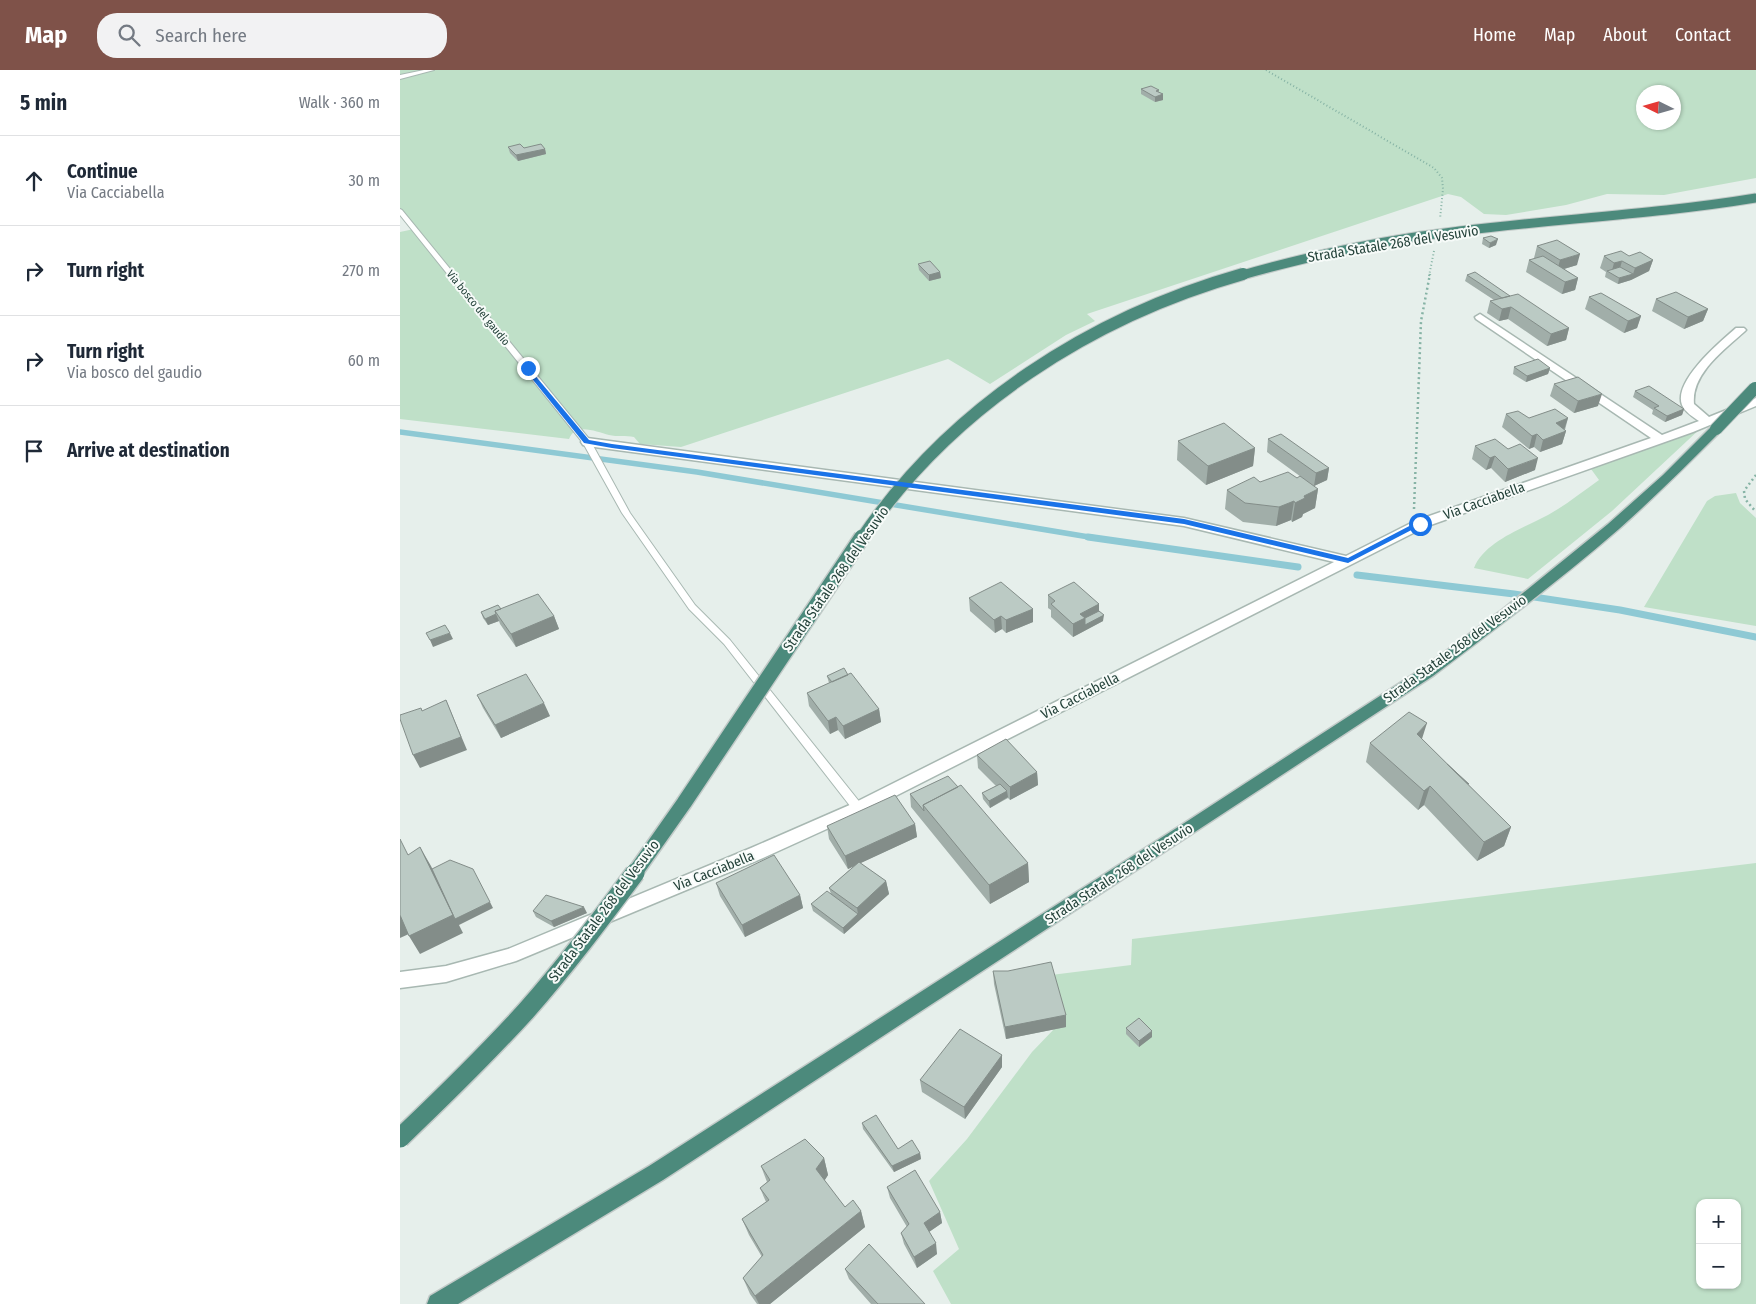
<!DOCTYPE html>
<meta charset="utf-8">
<style>
body{margin:0;font-family:"Fira Sans Condensed",sans-serif;background:#f2f2f3;color:#1f2937}
.controls{position:absolute;right:15px;bottom:15px;display:grid;overflow:hidden;border-radius:10px;box-shadow:0 1px 4px #0004}
.controls button{width:45px;height:45px;display:grid;place-items:center;padding:0;border:0;border-bottom:1px solid #e0e1e3;background:#fff;color:#1f2937;font:25px sans-serif}
.compass{position:absolute;left:1236px;top:15px;width:45px;height:45px;border-radius:50%;background:#fff;box-shadow:0 1px 4px #0004;rotate:275deg}
.stop{position:absolute;width:15px;height:15px;margin:-11px;border:4px solid #1a73e8;border-radius:50%;background:#fff}
.stop.end{background:#1a73e8;border-color:#fff;box-shadow:0 1px 5px #0008}
.list{margin:0;padding:0;list-style:none}
h2{display:flex;justify-content:space-between;align-items:center;height:65px;margin:0;padding:0 20px;font-size:21px}
h2 small{font-size:16px;font-weight:400;color:#747a83}
.list li{display:grid;grid-template-columns:32px 1fr auto;gap:15px;align-items:center;box-sizing:border-box;height:90px;padding:0 20px;border-top:1px solid #e0e1e3}
.list b{display:block;font-size:19px;white-space:nowrap}
.list p{margin:0;font-size:16px;white-space:nowrap;color:#747a83}
.list em{font-size:16px;font-style:normal;color:#747a83}
.icon{flex:none;width:28px;height:28px;fill:none;stroke:currentColor;stroke-width:2;stroke-linecap:round;stroke-linejoin:round}
.map{position:relative;flex:none;width:1356px;height:1234px;overflow:hidden}
header{display:flex;align-items:center;gap:30px;box-sizing:border-box;height:70px;padding:0 25px;background:#7f5249;color:#fff}
header strong{font-size:24px}
nav{display:flex;gap:28px;margin-inline-start:auto;font-size:18px}
.search{width:350px;height:45px;background:#f2f2f3;display:flex;align-items:center;gap:12px;box-sizing:border-box;padding:0 18px;border-radius:20px;color:#747a83;font-size:19px}
main{display:flex}
aside{flex:1;background:#fff}
.map>svg:first-child{display:block}
.green{fill:#bfe0c8;fill-rule:evenodd}
.lines{fill:none;stroke-linecap:round;stroke-linejoin:round}
.stream-far1{stroke:#8ec9d4;stroke-width:5.5}
.stream{stroke:#8ec9d4;stroke-width:7}
.service-casing{stroke:#a8b8b2;stroke-width:2}
.minor-casing{stroke:#a8b8b2;stroke-width:3}
.trunk-casing{stroke:#c2cac8;stroke-width:3}
.path-far1{stroke:#86b3a5;stroke-width:2;stroke-dasharray:1 2.5;stroke-linecap:butt}
.path{stroke:#86b3a5;stroke-width:2.5;stroke-dasharray:2 3;stroke-linecap:butt}
.service{fill:#fff;fill-rule:evenodd}
.minor{fill:#fff;fill-rule:evenodd}
.trunk{fill:#4c8a7c;fill-rule:evenodd}
.trunk-bridge-far3-casing{stroke:#c2cac8;stroke-width:11;stroke-linecap:butt}
.trunk-bridge-far2-casing{stroke:#c2cac8;stroke-width:14;stroke-linecap:butt}
.trunk-bridge-far1-casing{stroke:#c2cac8;stroke-width:18;stroke-linecap:butt}
.trunk-bridge-casing{stroke:#c2cac8;stroke-width:22;stroke-linecap:butt}
.trunk-bridge-far3{stroke:#4c8a7c;stroke-width:9}
.trunk-bridge-far2{stroke:#4c8a7c;stroke-width:12}
.trunk-bridge-far1{stroke:#4c8a7c;stroke-width:15}
.trunk-bridge{stroke:#4c8a7c;stroke-width:19}
.wall{fill:#a1aea9}
.shaded-wall{fill:#838d89}
.building{fill:#bbcac4;stroke:#838d89}
.route{fill:#1a73e8}
.labels{text-anchor:middle;dominant-baseline:central;stroke-width:4;stroke-linejoin:round;paint-order:stroke}
.far-street-label{font-size:11px;fill:#24423a;stroke:#f7fbf9}
.street-label{font-size:14px;fill:#24423a;stroke:#f7fbf9}
</style>
<header>
<strong>Map</strong>
<div class="search"><svg class="icon" aria-label="search" viewBox="0 0 24 24"><circle cx="10" cy="10" r="6"/><path d="M15 15l6 6"/></svg>Search here</div>
<nav><a>Home</a><a>Map</a><a>About</a><a>Contact</a></nav>
</header>
<main>
<aside>
<h2>5 min<small>Walk · 360 m</small></h2>
<ul class="list">
<li><svg class="icon" aria-label="ahead" viewBox="0 0 24 24"><path d="M12 20V5M6 11l6-6 6 6"/></svg><div><b>Continue</b><p>Via Cacciabella</p></div><em>30 m</em></li>
<li><svg class="icon" aria-label="right" viewBox="0 0 24 24"><path d="M7 20v-9h11M14 6l5 5-5 5"/></svg><div><b>Turn right</b></div><em>270 m</em></li>
<li><svg class="icon" aria-label="right" viewBox="0 0 24 24"><path d="M7 20v-9h11M14 6l5 5-5 5"/></svg><div><b>Turn right</b><p>Via bosco del gaudio</p></div><em>60 m</em></li>
<li><svg class="icon" aria-label="arrive" viewBox="0 0 24 24"><path d="M6 21V4h12l-3 4 3 4H6"/></svg><div><b>Arrive at destination</b></div></li>
</ul>
</aside>
<div class="map">
<svg width="1356" height="1234" viewBox="0 0 1356 1234">
<rect width="100%" height="100%" fill="#e6efeb"/>
<path class="green" d="M0,0h1356v108l-92,17 -57,-1 -41,11 -60,10 -22,-1 -23,-17 -13,-3 -361,120 8,7 -29,14 -76,49 -42,-25 -267,88 -41,-3 -6,-7c-8,-2 -17,0 -25,-2 -13,-3 -33,-13 -40,4l-169,-20v-187l14,-3 -14,-20zM1244,22h30v30h-30z
M1302,357l-90,84 -84,68 -54,-11c11,-27 50,-40 74,-53 18,-10 34,-23 51,-35l-8,-11z
M1336,423l4,10 16,15v108l-112,-19 63,-106 8,-5z
M1356,793v441h-805l-18,-33 26,-22 -30,-68 38,-42 65,-87 24,-25 -5,-52 80,-10 1,-26zM1300,1133h37v82h-37z"/>
<g class="lines">
<path class="stream-far1" d="M0,362l297,40 398,66"/>
<path class="stream" d="M688,467l210,30
M957,505l157,19 106,16 136,27"/>
<defs>
<path id="service" d="M24,0h10l-34,9v-4z
M0,139l2,1 188,230 40,73 65,92 35,35 132,165 1,3 -1,3h-8l-130,-167 -35,-35 -67,-96 -39,-70 -183,-228z"/>
<path id="minor" d="M1080,244l182,121 37,-14c-6,-4 -14,-9 -17,-16 -9,-24 38,-63 54,-77h8l2,2 -2,2c-20,18 -53,42 -50,72l15,13 47,-19v8l-63,26 -268,95 -561,285 -101,46 -247,103 -70,21 -46,6v-16l46,-6 62,-17 243,-101 101,-44 482,-242 -150,-36 -597,-80 -4,-1 -2,-3 2,-3 4,-1 597,80 162,38 69,-35 236,-83 -175,-119 -1,-2z"/>
<path id="trunk" d="M1316,355l6,4 -2,3c-33,33 -66,66 -101,97 -60,52 -123,99 -186,147l-770,504 -205,124h-31l3,-8 219,-130 540,-346 234,-152 79,-58 106,-86 55,-49 49,-49z"/>
</defs>
<use href="#service" class="service-casing"/>
<use href="#minor" class="minor-casing"/>
<use href="#trunk" class="trunk-casing"/>
<path class="path-far1" d="M866,0l168,98 8,10 1,11 -3,30
M1029,206l5,-25"/>
<path class="path" d="M1356,405l-12,16 1,8 11,13
M1014,439l7,-188 9,-47"/>
<use href="#service" class="service"/>
<use href="#minor" class="minor"/>
<use href="#trunk" class="trunk"/>
<defs>
<path id="trunk-bridge-far3" d="M839,206c56,-16 112,-29 170,-38 115,-18 232,-21 347,-40"/>
<path id="trunk-bridge-far2" d="M1316,359l39,-41
M462,468c89,-131 229,-221 381,-264"/>
<path id="trunk-bridge-far1" d="M234,804l50,-71 178,-266"/>
<path id="trunk-bridge" d="M0,1068c43,-41 86,-83 126,-127 39,-44 74,-91 109,-138"/>
</defs>
<use href="#trunk-bridge-far3" class="trunk-bridge-far3-casing"/>
<use href="#trunk-bridge-far2" class="trunk-bridge-far2-casing"/>
<use href="#trunk-bridge-far1" class="trunk-bridge-far1-casing"/>
<use href="#trunk-bridge" class="trunk-bridge-casing"/>
<use href="#trunk-bridge-far3" class="trunk-bridge-far3"/>
<use href="#trunk-bridge-far2" class="trunk-bridge-far2"/>
<use href="#trunk-bridge-far1" class="trunk-bridge-far1"/>
<use href="#trunk-bridge" class="trunk-bridge"/>
</g>
<path class="wall" d="M741,19l18,1v2l4,2v6l-8,2 -14,-8z
M108,77l37,2 1,5 -28,7 -8,-8z
M1083,168l13,7 -7,3 -7,-4z
M1137,176l40,19 -13,4 14,9 -3,12 -13,4 -36,-22 3,-12 7,-2h-2z
M1204,186h25l24,4 -4,11 -18,9 -13,4 -13,-7 1,-5 -6,-4z
M518,194l22,8 1,6 -12,3 -10,-11z
M1067,205l43,21 59,32 -3,12 -19,6 -39,-27 -9,2 -12,-8 3,-12 4,-1 -29,-19z
M1189,227l52,19 -4,12 -13,5 -39,-24z
M1256,229l52,10 -5,12 -19,8 -32,-18z
M1114,297l36,1 -2,6 -22,8 -13,-8z
M1154,314l44,22 -24,7 -24,-17z
M1235,321l49,18 -2,6 -17,7 -13,-8 1,-4 -20,-13z
M1106,344l23,4h39l-3,12 1,1 -4,13 -22,8 -6,-5 -5,2 -27,-22z
M868,369l61,29 -2,12 -13,6 4,3 -3,19 -12,6 -1,3 -10,5 -1,-2 -15,6 -33,-4 -18,-13 2,-19 33,-8 37,-4 11,4 -41,-30z
M778,371l77,7 -2,18 -47,19 -29,-25z
M1075,376l60,24 -30,12 -14,-14 -5,2 -14,-11z
M648,525l51,9v7l4,10 -30,16 -22,-20v-7l-3,-2z
M569,528l64,11v13l-27,11 -4,-4 -7,4 -25,-22z
M101,539l53,7 5,13 -43,18 -16,-23 -1,-3 -11,4 -5,-7 -2,-6z
M448,605l31,34 2,13 -36,17 -7,-9 -8,4 -21,-28 -2,-13 22,-10 -2,-7z
M77,625l73,21 -49,22 -18,-30z
M1022,669l89,88 -7,19 -27,15 -53,-56 -6,5 -52,-48 4,-19z
M577,685l60,17 1,13 -28,15 -2,-2 -18,10 -7,-9 -1,-6 14,-7 -18,-18z
M558,717l70,76 1,19 -39,22 -79,-97 -1,-13z
M515,754l2,13 -57,26 26,18 3,13 -45,40 -31,-23 -2,-7 20,-10 -2,-6 25,-22 -6,3 -19,-30 -2,-13z
M316,813l84,12 3,13 -58,29 -25,-41z
M133,841l54,2 -33,14 -18,-10z
M593,901l73,44v12l-60,12 -12,-55z
M726,958l26,9 -13,10 -13,-13z
M602,985v12l-37,52 -43,-27 -2,-12z
M462,1053l36,26 22,4 1,6 -27,13 -31,-43z
M424,1088l4,17 -4,6 21,26 16,4 4,16 -95,77h-13l-7,-10 -7,-16 19,-21 -13,-22 -7,-16 24,-17 -6,-14 7,-6 -6,-16z
M487,1117l53,25 2,11 -13,9 8,22 -20,14 -13,-24 -3,-11 6,-6 -17,-29z
M445,1199l80,35h-54l-22,-25z"/>
<path class="shaded-wall" d="M763,24v6l-8,2v-5z
M145,79l1,5 -28,7 -2,-6z
M1098,169l-2,6 -7,3 1,-5z
M1180,184l-3,11 -20,6 3,-11z
M1253,190l-4,11 -18,9 4,-12z
M1222,191l-3,11 -8,2 3,-11z
M540,202l1,6 -12,3v-6z
M1233,204l-2,6 -13,4 1,-6z
M1178,208l-3,12 -13,4 3,-12z
M1111,237l-3,12 -9,2 3,-12z
M1308,239l-5,12 -19,8 4,-12z
M1241,246l-4,12 -13,5 4,-12z
M1169,258l-3,12 -19,6 4,-12z
M1150,298l-2,6 -22,8 1,-6z
M1202,324l-4,12 -24,7 4,-12z
M1284,339l-2,6 -17,7 2,-6z
M1168,348l-4,12 -8,-7z
M1166,361l-4,13 -22,8 3,-12z
M1137,364l-3,13 -5,2 3,-13z
M855,378l-2,18 -47,19 2,-19z
M1095,386l-4,12 -5,2 4,-12z
M1138,388l-3,12 -30,12 3,-13z
M929,398l-2,12 -13,6 2,-13z
M918,419l-3,19 -12,6 -1,3 -10,5 3,-19 9,-7z
M894,431l-3,19 -15,6 3,-19z
M699,534v13l5,-2 -1,6 -30,16v-13l7,-10z
M633,539v13l-27,11v-13z
M96,544l3,7 -11,4 -3,-6z
M154,546l5,13 -43,18 -5,-13z
M601,546l1,13 -7,4 -1,-13z
M50,563l3,6 -20,8 -3,-7z
M46,630l21,50 -47,18 -7,-13z
M144,633l6,13 -49,22 -6,-13z
M479,639l2,13 -36,17 -2,-13z
M436,647l2,13 -8,4 -2,-13z
M1027,653l-6,19 -4,-8z
M637,702l1,13 -28,15v-13z
M1030,716l-6,19 -6,5 6,-19z
M607,721l1,6 -18,11 -1,-7z
M515,754l2,13 -69,32 -3,-13z
M1111,757l-7,19 -27,15 7,-19z
M20,777l11,19 25,52 34,-16 3,6 -34,17 4,8 -43,21 -11,-18z
M628,793l1,19 -39,22 -1,-19z
M486,811l3,13 -45,40 -1,-6 15,-14 -1,-6z
M400,825l3,13 -58,29 -3,-12z
M184,837l3,6 -33,14 -3,-6z
M0,845l11,18 -11,5z
M666,945v12l-60,12 -1,-12z
M752,961v6l-13,10v-6z
M602,985v12l-37,52 -1,-12z
M520,1083l1,6 -27,13 -2,-6z
M424,1088l4,17 -7,11 -5,-17z
M461,1141l4,16 -95,77h-11l-4,-8z
M540,1142l2,11 -16,11 -2,-11z
M536,1173l1,11 -20,14 -3,-11z"/>
<path class="building" d="M751,16l8,4 -3,1 7,3 -8,3 -14,-8z
M120,74l4,4 17,-4 4,5 -29,6 -8,-8z
M1091,166l7,3 -8,4 -7,-5z
M1157,170l23,14 -20,6 -23,-14z
M1221,181l8,5 11,-4 13,8 -18,8 -13,-7 -8,2 -10,-7z
M1143,186l35,22 -13,4 -36,-22z
M530,191l10,11 -11,3 -11,-11z
M1220,197l13,7 -14,4 -12,-7z
M1075,202l35,24 -8,2 -35,-23z
M1276,222l32,17 -20,8 -32,-18z
M1201,223l40,23 -13,5 -39,-24z
M1118,224l51,34 -18,6 -40,-27 -9,2 -12,-8z
M1138,289l12,9 -23,8 -13,-9z
M1178,307l24,17 -24,7 -24,-17z
M1249,316l35,23 -17,7 -13,-8 5,-2 -24,-15z
M1155,339l13,9 -12,5 10,8 -23,9 -6,-6 -5,2 -26,-22 12,-3 11,7z
M824,353l31,25 -47,18 -30,-25z
M881,364l48,34 -13,5 -48,-34z
M1095,369l13,10 12,-5 18,14 -30,11 -13,-13 -5,2 -15,-12z
M888,402l9,6 3,-2 18,13 -14,7 1,2 -10,5 -1,-2 -15,6 -34,-4 -18,-13 27,-13 6,5z
M601,512l32,27 -27,11 -5,-4 -7,4 -25,-22z
M674,512l25,22 -19,10 5,4 -12,6 -22,-20 4,-3 -7,-6z
M138,524l16,22 -43,18 -16,-23z
M98,535l3,4 -6,2 1,3 -11,5 -4,-7z
M699,541l5,4 -19,10v-7z
M45,555l5,8 -20,7 -4,-7z
M444,598l4,7 -16,7 -5,-6z
M451,603l28,36 -36,17 -7,-9 -8,4 -21,-28z
M126,604l18,29 -49,22 -18,-30z
M46,630l15,37 -48,18 -13,-36v-4l21,-7 1,3z
M1009,642l18,11 -10,11 94,93 -27,15 -54,-56 -6,5 -54,-48z
M606,669l31,33 -27,15 -33,-32z
M1047,694l22,20h-1z
M548,706l10,11 -35,18 1,6 -14,-17z
M600,714l7,7 -18,10 -7,-8z
M561,715l67,78 -39,22 -66,-80z
M495,725l20,29 -70,32 -18,-30z
M0,769l8,16 12,-8 33,68 -44,21 -9,-21z
M374,785l26,40 -58,30 -26,-42z
M50,790l23,9 17,33 -35,17 -23,-50z
M459,792l27,19 -29,27 -28,-20z
M427,821l31,23 -15,14 -32,-24z
M146,825l38,12 -33,14 -18,-10z
M651,892l15,53 -61,12 -12,-56h15z
M739,948l13,13 -13,10 -13,-13z
M560,959l42,26 -38,52 -44,-27z
M476,1045l22,34 14,-9 8,13 -28,13 -30,-43z
M405,1069l19,19 -8,11 29,38 8,-7 8,11 -106,85 -12,-18 20,-23 -21,-36 27,-19 -9,-12 10,-8 -9,-14z
M515,1100l25,42 -16,11 12,20 -22,14 -13,-24 8,-9 -22,-37z
M469,1174l56,60h-47l-33,-35z"/>
<path class="route" d="M128,297l61,73 23,4 572,75 164,39 69,-36 6,2 -75,39 -164,-39 -572,-76 -28,-5 -59,-73z"/>
<g class="labels">
<g class="far-street-label">
<text transform="translate(78 238) rotate(51)">Via bosco del gaudio</text>
</g>
<g class="street-label">
<text transform="translate(993 174) rotate(-9)">Strada Statale 268 del Vesuvio</text>
<text transform="translate(1084 431) rotate(-20)">Via Cacciabella</text>
<text transform="translate(436 509) rotate(-55)">Strada Statale 268 del Vesuvio</text>
<text transform="translate(1055 579) rotate(-36)">Strada Statale 268 del Vesuvio</text>
<text transform="translate(680 626) rotate(-27)">Via Cacciabella</text>
<text transform="translate(314 801) rotate(-22)">Via Cacciabella</text>
<text transform="translate(719 804) rotate(-33)">Strada Statale 268 del Vesuvio</text>
<text transform="translate(204 841) rotate(-53)">Strada Statale 268 del Vesuvio</text>
</g>
</g>
</svg>
<div class="controls">
<button>+</button>
<button>−</button>
</div>
<svg class="compass" viewBox="-18 -18 36 36"><path d="M0-13l5 13h-10z" fill="#e53935"/><path d="M0 13l5-13h-10z" fill="#747a83"/></svg>
<div class="stop" style="left:1020px;top:454px"></div>
<div class="stop end" style="left:128px;top:298px"></div>
</div>
</main>
